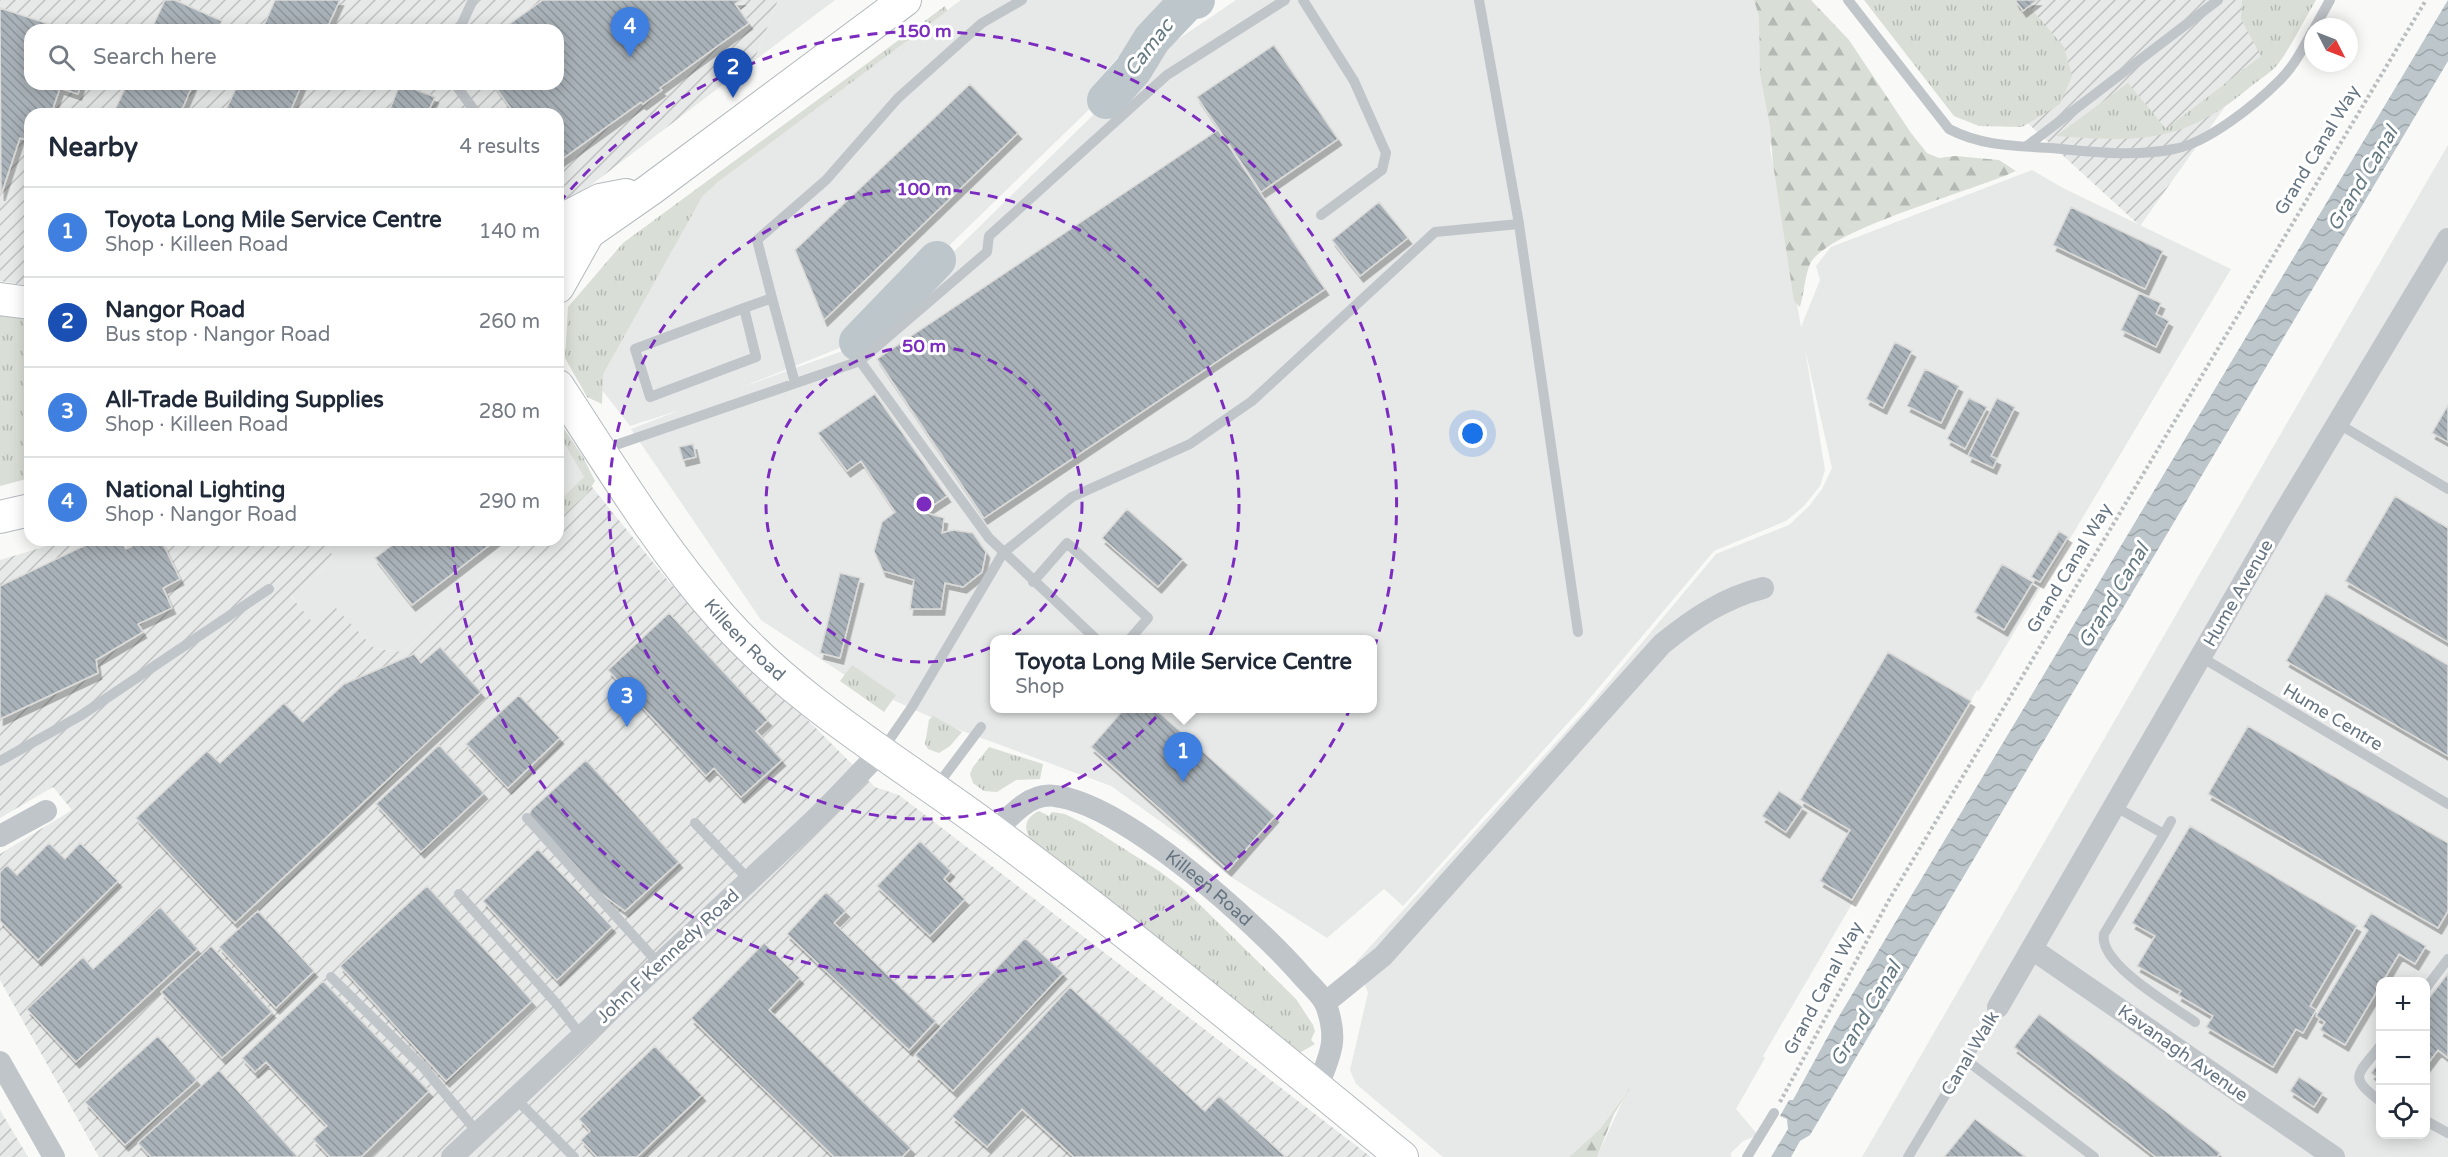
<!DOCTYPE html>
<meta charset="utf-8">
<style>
body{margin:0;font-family:"Varela Round",sans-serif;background:#f6f6f7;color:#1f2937}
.controls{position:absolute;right:18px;bottom:18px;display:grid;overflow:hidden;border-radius:12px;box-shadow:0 3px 15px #0003}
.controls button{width:54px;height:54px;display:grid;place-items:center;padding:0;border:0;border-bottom:2px solid #e0e1e3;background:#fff;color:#1f2937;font:30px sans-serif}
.compass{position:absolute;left:2304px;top:18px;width:54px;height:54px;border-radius:50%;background:#fff;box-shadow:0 3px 15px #0003;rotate:132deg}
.you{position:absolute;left:1473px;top:434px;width:21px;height:21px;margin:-15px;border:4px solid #fff;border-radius:50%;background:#1a73e8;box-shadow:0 0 0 9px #1a73e833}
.badge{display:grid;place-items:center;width:39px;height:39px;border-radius:50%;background:#ea580c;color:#fff;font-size:20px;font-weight:700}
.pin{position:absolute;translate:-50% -50px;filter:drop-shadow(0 2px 3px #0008)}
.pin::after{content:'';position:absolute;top:32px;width:21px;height:18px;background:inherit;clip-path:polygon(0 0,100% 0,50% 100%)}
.popup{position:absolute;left:990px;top:635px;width:387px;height:78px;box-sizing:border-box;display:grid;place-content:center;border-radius:12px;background:#fff;filter:drop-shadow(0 2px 4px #0005);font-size:20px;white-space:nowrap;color:#747a83}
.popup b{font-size:22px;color:#1f2937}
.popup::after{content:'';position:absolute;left:50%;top:100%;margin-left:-12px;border:12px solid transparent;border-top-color:#fff}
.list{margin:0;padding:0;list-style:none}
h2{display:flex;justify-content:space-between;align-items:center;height:78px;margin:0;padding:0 24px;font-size:26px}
h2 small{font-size:20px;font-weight:400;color:#747a83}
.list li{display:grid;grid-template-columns:39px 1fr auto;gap:18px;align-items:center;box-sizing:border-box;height:90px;padding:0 24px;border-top:2px solid #e0e1e3}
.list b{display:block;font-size:22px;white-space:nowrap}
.list p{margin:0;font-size:20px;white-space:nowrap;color:#747a83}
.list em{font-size:20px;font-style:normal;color:#747a83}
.icon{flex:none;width:33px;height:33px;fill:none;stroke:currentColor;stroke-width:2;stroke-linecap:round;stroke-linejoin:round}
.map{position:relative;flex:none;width:2448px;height:1157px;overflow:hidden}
.search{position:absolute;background:#fff;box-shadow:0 3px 15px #0003;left:24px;top:24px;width:540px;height:66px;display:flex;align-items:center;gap:15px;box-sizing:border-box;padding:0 21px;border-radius:18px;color:#747a83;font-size:22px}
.panel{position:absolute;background:#fff;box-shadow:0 3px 15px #0003;left:24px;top:108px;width:540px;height:438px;border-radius:18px}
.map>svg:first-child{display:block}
.built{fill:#e7e8e8;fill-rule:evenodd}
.industrial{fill:url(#industrial-furrows);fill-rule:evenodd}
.grass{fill:url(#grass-tufts)}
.forest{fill:url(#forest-firs)}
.water{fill:url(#water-waves)}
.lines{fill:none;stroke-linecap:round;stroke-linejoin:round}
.river{stroke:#bcc6cb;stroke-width:38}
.building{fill:url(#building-back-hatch);stroke:#dbdbd9;stroke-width:1.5;filter:url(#shadow)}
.secondary-casing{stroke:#b5babf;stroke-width:34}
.path{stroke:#bbbec1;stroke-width:4;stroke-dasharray:3 3;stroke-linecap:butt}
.lane{stroke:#c0c5c9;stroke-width:10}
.street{stroke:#c0c5c9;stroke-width:22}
.secondary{stroke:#fff;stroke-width:32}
.ring{fill:none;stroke:#7b2cbf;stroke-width:3;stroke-dasharray:10 8}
.labels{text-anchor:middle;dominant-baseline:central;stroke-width:6;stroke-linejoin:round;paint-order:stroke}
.street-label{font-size:18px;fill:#657481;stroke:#fff}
.water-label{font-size:20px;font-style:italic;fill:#657a82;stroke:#fff}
.centre{fill:#7b2cbf;stroke:#fff;stroke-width:3}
.ring-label{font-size:18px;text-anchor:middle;font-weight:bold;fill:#7b2cbf;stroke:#fff;stroke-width:6;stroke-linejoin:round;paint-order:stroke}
</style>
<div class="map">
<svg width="2448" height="1157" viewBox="0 0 2448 1157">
<defs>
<pattern id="industrial-furrows" width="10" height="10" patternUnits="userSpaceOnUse" patternTransform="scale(1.5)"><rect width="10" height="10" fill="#e7e8e8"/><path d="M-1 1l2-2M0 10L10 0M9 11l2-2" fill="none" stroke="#bfc1c1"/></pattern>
<pattern id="grass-tufts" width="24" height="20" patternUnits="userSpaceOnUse" patternTransform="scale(1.5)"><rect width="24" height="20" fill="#d9ded6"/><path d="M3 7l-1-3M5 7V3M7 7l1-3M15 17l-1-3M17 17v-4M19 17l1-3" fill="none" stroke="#b4b9b3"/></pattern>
<pattern id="forest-firs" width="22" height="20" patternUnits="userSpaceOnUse" patternTransform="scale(1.5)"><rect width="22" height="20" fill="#d9ded6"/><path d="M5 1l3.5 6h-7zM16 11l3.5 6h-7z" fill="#b4b9b3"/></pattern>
<pattern id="water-waves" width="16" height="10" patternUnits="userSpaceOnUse" patternTransform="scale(1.5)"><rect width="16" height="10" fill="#bcc6cb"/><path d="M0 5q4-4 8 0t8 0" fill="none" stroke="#9ca5aa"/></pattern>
<pattern id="building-back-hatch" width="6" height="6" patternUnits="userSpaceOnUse" patternTransform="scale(1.5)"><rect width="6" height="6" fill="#a9b2b8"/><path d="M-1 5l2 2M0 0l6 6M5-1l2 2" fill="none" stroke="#8d959b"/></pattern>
<filter id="shadow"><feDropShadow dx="3.5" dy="6" stdDeviation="0" flood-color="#0004"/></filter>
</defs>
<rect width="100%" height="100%" fill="#f9f9f7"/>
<path class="built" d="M778,0h57l-81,61z
M961,0h235l-79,58 -23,27 10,10 -257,250 -107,43 119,-43 293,-288 84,-57h522l19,109 -7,39 31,179 19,-47 -4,-14 15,-19 201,-77 31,18 168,81 -252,422 -2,-1 -214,366 2,2 -29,51 22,26 -15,6 -12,12v4h-134l30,-66 -27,38 -31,28h-126l-87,-73 -6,-14 18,-77 -12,-31 233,-256 127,-152 73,-29 20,-19 13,-17 10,-21 -27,-119 20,121 -5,16 -16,20 -18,15 -72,30 -129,153 -182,202 -19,-17 -57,49 -99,-63 -39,-33 -78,-56 -154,-57 -97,-44 -99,-65 -130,-191 49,-19 -50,16 -28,-36 -5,-17 105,-176 16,-15zM994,640h378v68h-378z
M2448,145v1012h-586zM2380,982h46v152h-46z
M558,433l26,44 -26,25z
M326,540h193l-115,112 -29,-3 -41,-42 -21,17 -22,-29 27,-21 15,-17z"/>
<path class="industrial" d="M0,0h778l-24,61 -196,149v-96h-528v172l-30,-5zM30,30h528v54h-528z
M1893,0h408l-161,226z
M584,477l85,105 206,205 24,8 472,362h-1272l-99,-177v-126l72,-44 -19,-23 -53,31v-258l67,-20h259l7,17 -15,17 -27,22 22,27 21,-17 41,43 29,3 115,-112h39v-38z
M0,1110l28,47h-28z"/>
<path class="grass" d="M1864,0h151l8,11 6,-5 35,41 8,29 -12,28 -38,23 -43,-1 -25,-10z
M2242,0h74c-12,20 -22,41 -35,60 -7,11 -21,19 -31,27 -66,57 -112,55 -194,49l72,-53 38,46 95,-73 -20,-37z
M945,6l2,5 -229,171 -16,15 -99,177 -1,30 -15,-7 -22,-39 3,-51 55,-64z
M0,314l30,5v159l-30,8z
M558,420l25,37 12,24 -9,14 -28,24v-17l26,-25 -26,-44z
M852,665l44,30 -12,17 -44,-31z
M933,716l29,16 -12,14 -11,7 -11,-4 -3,-5 4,-24z
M989,747l54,17 -3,15 -24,1 -19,12 -13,-1 -11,-8 -3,-9 3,-7z
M1039,811l10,5 3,-4 13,2 20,10 74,47 28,21 109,107 17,26 2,6 -4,9 4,4 -14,8 -9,-2 -260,-208c-9,-13 -8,-24 7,-31z"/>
<path class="forest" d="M1754,0h57l38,40 62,93 16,20 12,5 16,-2 44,4 17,11c-43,20 -183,57 -205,91 -6,11 -7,32 -11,45l-6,-6 -21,-137 -3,-38 -10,-52 -1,-58z
M1632,1085l-18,29 -17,43h-28l31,-28z"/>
<path class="water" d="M2448,0v61l-638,1074 -10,6 -9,16h-20l17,-28 -1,-10 -7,-3 9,-16h4l45,-82z"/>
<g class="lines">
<path class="river" d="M1106,100l27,-30 19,-31 36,-38 8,-1
M858,342l79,-82"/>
</g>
<path class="building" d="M165,0h10l47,21 -4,9h-67z
M275,0h65l-14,30h-64z
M543,0h198l-6,4 14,19 -89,65 2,2 -19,14 -2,-2 -83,60v-48h-43l-22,-30h65v-54h-57z
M2015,0h22l-14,11z
M0,8l67,22h-37v54h51l-3,10 -18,-6 -9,26h-21v27l-10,-3 -19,57z
M1274,45l64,94 -77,53 -64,-95z
M127,84h66l-13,30h-67z
M238,84h64l-13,30h-65z
M400,84l35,13 -8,17h-39z
M970,84l48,49 -194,187 -29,-70z
M1218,130l107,159 -341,229 -107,-159z
M1379,202l29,36 -48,38 -28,-36z
M2071,207l92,44 -18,38 -92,-44z
M2139,293l22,10 -5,11 13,7 -13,26 -35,-17z
M1895,342l17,9 -29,57 -17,-9z
M1925,369l34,17 -18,37 -34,-17z
M875,394l72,102 -24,16 21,6 -2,15 11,-3 20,3 13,19 -4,20 -19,15 -18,-4 -4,26h-31l4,-29 -31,-9 -9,-20 8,-29 13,-10 -34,-51 -14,10 -29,-38z
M1969,398l18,9 -22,42 -18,-10z
M1997,398l18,9 -24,49 6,3 -4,9 -25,-12z
M2448,405v37l-16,-9z
M693,444l3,13 -13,3 -4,-13z
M2395,496l53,32v114l-103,-61z
M1127,509l56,50 -25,28 -56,-49z
M2059,531l9,6 -28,45 -9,-5z
M96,540h24l6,9 17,-9h18l19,39 -17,9 9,20 -34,16 5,8 -47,28 2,13 -98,46v-133z
M399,540h97l-84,65 -37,-47z
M2002,564l31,18 -29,48 -30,-18z
M840,573l20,5 -20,80 -20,-5z
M2326,593l122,72v91l-162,-95z
M669,613l99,107 -12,11 26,29 -41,37 -27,-29 -8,8 -98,-106z
M440,647l41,45 -246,231 -99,-105 71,-67 13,12 64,-60 19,19 41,-38 70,-30 7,9z
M1888,652l83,49 -119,199 -32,-19 30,-51 -50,-30z
M519,695l41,43 -52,50 -42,-44z
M1125,708h29l121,108 -47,54 -137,-123z
M2248,726l200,117v68l-10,17 -230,-134z
M439,745l45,48 -63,59 -45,-48z
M586,760l93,102 -54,49 -35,-26 -63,-67 5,-9z
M1779,791l24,16 -17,25 -24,-16z
M2190,826l167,100 -47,80 6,4 -13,23 -7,-4 -23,38 -67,-40 7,-11 -35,-21 3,-4 -44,-25 18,-30 -23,-13z
M920,841l31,30 -7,8 21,20 -35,37 -53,-50z
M49,843l16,16 15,-16 38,38 -80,79 -38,-39v-49l7,-7 10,10z
M538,849l74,78 -55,53 -74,-79z
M427,886l105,115 -86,80 -106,-115z
M826,892l20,19 -12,12 102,98 -27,29 -122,-116z
M160,907l38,42 -122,113 -49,-53 56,-52 10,12z
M258,911l56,60 -38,37 -57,-61z
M2371,913l55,33 -11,18 -16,-10 -54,91 -25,-15 5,-8 -9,-6 52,-86 -5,-3z
M1025,938l38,35 -110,118 -38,-36z
M764,943l36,35 -31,32 142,138 -9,9h-68l-143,-139z
M211,946l61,66 -50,46 -61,-66z
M2448,973v85l-10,-8 -12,16v-64z
M323,981l106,110 -68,66h-31l-17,-18 14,-13 -61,-64 -11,10 -13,-14z
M1070,987l135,124 14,-15 67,61h-212l-52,-48 -35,38 -35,-31z
M2039,1014l181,139 -3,4h-61l-142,-110z
M158,1036l39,44 -72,65 -40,-43z
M655,1046l47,49 -65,62h-40l-16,-17 9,-9 -11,-12z
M2380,1060v20l-9,-7z
M219,1070l79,87h-147l-13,-14z
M2299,1077l24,16 -9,14 -24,-16z
M1975,1119l51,38h-82z"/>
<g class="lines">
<defs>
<g id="secondary">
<path d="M558,222l42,-22 26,-5"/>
<path d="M558,254l93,-65 254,-189"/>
<path d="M558,287l28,-50"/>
<path d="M0,299l30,4"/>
<path id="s2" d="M558,386c52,79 101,161 164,232 77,87 180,145 272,214 140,104 273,215 408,325"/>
<path d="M0,517l30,-7"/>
</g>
</defs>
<use href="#secondary" class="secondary-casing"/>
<path class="path" d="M1780,1102l109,-202 537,-900"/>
<path class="lane" d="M1303,0l51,81 32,72 -4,17 -61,45
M1848,0l101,129c32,17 67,17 102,19 41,4 83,9 123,1 34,-6 82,-45 106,-69 14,-14 24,-33 33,-50
M2315,27l15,-27
M459,30l14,-30
M455,84l22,30
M2027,146l191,-146
M1519,224l59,408
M772,298l-15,-58 69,-60 72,-82 84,-75 40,-23
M744,308l-109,41 15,48 106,-40 -12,-49 28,-10 23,85
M860,361l127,-109 2,-16 178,-161 118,-75
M2337,423l111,66
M604,449l256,-88 129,177 108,102
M1033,582l34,-39 81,75 -19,22
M2201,657l247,147
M883,749l29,-42 91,-154 69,-56 118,-53 62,-43 183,-169 84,-8 -40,-224
M0,761l80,-45 189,-127
M936,787l45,-60
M2114,806l50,28 -60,100c-6,30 69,72 91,88
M527,818l132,146
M695,823l54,57
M2164,834l7,-13
M459,894l97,109 26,34
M331,977l92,90 55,66
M2426,988l22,-29
M2380,1046c-22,29 -33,30 0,55
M1966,1060l128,97
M515,1098l59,59
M2426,1121l22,12
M1747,1157l27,-44
M1908,1157l90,-150"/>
<g class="street">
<path id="s1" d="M995,832c15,-16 35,-40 60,-36 71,9 201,127 248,181 7,8 19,18 23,28 13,36 4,50 -9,83"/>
<path d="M0,836l46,-25"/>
<path d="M2032,949l302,208"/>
<path d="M1325,1003l58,-47 279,-312c31,-25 61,-46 101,-56"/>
<path d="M1998,1007l281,-486 169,-282"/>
<path d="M0,1062l54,95"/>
<path d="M452,1157l371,-345 58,-61"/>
</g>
<use href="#secondary" class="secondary"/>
</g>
<g class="ring">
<circle cx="924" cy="504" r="158"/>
<circle cx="924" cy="504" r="315"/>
<path d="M559 203A473 473 0 1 1 452 541"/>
</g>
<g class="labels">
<g class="street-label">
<text transform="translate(2317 150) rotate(-59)">Grand Canal Way</text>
<text transform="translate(2069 568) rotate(-59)">Grand Canal Way</text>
<text transform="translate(2238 593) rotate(-60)">Hume Avenue</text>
<text stroke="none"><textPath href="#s2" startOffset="316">Killeen Road</textPath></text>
<text transform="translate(2333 717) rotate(31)">Hume Centre</text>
<text stroke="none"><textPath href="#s1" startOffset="254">Killeen Road</textPath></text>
<text transform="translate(668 956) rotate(-43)">John F Kennedy Road</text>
<text transform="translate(1823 988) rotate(-62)">Grand Canal Way</text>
<text transform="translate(1970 1053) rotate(-59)">Canal Walk</text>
<text transform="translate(2183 1053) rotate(35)">Kavanagh Avenue</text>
</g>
<g class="water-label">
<text transform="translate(1149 48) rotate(-52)">Camac</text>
<text transform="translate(2363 179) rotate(-59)">Grand Canal</text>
<text transform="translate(2114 596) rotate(-59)">Grand Canal</text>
<text transform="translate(1866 1014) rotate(-59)">Grand Canal</text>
</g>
</g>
<circle cx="924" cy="504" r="9" class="centre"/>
<g class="ring-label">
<text x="924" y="37">150 m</text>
<text x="924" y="195">100 m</text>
<text x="924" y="352">50 m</text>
</g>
</svg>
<div class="controls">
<button>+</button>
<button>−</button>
<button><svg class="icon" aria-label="locate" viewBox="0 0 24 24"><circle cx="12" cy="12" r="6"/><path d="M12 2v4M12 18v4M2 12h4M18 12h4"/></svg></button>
</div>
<svg class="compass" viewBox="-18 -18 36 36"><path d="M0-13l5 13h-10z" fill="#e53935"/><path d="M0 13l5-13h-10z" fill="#747a83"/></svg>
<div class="you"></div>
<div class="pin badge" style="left:1183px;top:782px;background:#3f7fe0">1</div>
<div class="popup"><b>Toyota Long Mile Service Centre</b>Shop</div>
<div class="pin badge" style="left:733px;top:98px;background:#1a4fb4">2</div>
<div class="pin badge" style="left:627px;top:727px;background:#3f7fe0">3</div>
<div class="pin badge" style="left:630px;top:57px;background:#3f7fe0">4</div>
<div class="search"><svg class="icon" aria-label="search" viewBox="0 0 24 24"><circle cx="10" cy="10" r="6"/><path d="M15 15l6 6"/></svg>Search here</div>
<section class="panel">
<h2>Nearby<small>4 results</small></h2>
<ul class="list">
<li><span class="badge" style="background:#3f7fe0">1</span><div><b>Toyota Long Mile Service Centre</b><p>Shop · Killeen Road</p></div><em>140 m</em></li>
<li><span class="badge" style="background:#1a4fb4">2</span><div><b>Nangor Road</b><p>Bus stop · Nangor Road</p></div><em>260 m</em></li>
<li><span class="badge" style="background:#3f7fe0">3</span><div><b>All-Trade Building Supplies</b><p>Shop · Killeen Road</p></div><em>280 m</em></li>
<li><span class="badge" style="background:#3f7fe0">4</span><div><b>National Lighting</b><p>Shop · Nangor Road</p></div><em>290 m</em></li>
</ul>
</section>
</div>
